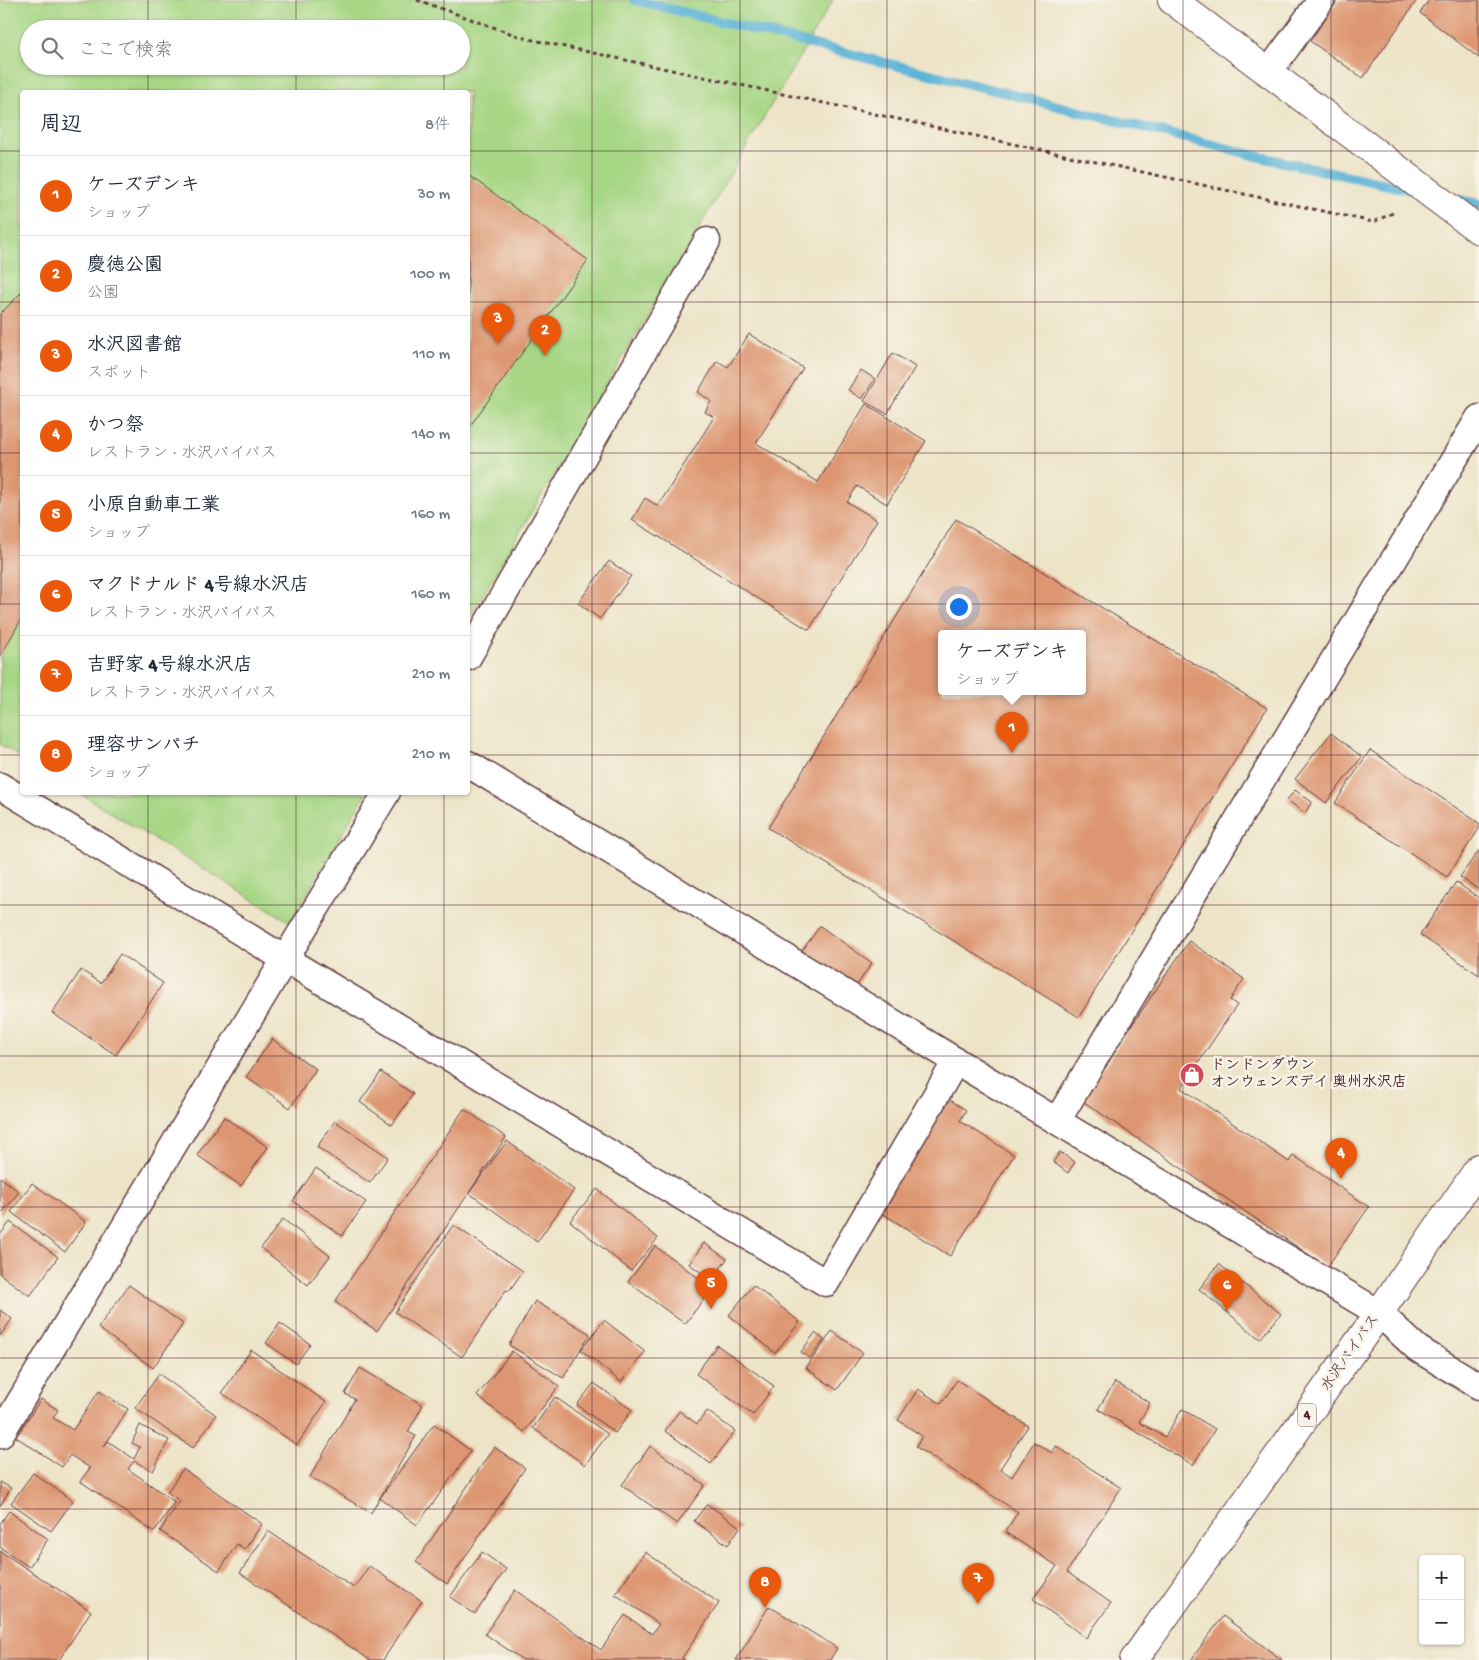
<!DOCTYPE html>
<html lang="ja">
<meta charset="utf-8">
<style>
body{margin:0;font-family:"Gochi Hand","Klee One",sans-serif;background:#f2f2f3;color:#1f2937}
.controls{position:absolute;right:15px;bottom:15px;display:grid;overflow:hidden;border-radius:5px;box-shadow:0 1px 4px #0004}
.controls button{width:45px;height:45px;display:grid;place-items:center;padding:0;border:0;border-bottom:1px solid #e0e1e3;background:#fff;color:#1f2937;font:25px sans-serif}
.you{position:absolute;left:958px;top:606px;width:18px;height:18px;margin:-12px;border:4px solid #fff;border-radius:50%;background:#1a73e8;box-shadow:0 0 0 8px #1a73e833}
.badge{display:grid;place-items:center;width:32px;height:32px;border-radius:50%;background:#ea580c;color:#fff;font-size:16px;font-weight:700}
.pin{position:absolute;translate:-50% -41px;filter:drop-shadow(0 1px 2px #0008)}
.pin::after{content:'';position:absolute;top:26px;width:18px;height:15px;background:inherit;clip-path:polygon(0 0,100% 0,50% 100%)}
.popup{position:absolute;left:938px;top:630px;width:148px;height:65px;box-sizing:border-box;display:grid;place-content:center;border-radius:5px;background:#fff;filter:drop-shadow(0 1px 4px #0005);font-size:16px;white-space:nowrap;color:#747a83}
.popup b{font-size:19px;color:#1f2937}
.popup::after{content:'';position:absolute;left:50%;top:100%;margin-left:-10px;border:10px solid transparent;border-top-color:#fff}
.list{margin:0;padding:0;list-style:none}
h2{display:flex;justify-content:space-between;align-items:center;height:65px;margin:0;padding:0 20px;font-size:21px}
h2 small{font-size:16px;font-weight:400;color:#747a83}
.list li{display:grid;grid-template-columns:32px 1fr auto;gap:15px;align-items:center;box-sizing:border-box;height:80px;padding:0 20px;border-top:1px solid #e0e1e3}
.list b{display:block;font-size:19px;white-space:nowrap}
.list p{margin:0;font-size:16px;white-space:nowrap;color:#747a83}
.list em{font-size:16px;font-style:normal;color:#747a83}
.icon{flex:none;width:28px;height:28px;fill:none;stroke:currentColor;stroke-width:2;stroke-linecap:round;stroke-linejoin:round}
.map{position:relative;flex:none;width:1479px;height:1660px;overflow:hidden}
.search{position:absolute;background:#fff;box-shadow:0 1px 4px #0004;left:20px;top:20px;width:450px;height:55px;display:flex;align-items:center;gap:12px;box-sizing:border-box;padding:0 18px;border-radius:28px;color:#747a83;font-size:19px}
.panel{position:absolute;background:#fff;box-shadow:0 1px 4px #0004;left:20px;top:90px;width:450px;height:705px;border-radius:5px}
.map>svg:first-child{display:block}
.green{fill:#a7d785;stroke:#787b58;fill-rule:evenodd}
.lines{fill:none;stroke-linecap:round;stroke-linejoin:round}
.stream{stroke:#5ab3d7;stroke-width:10}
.building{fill:#dd9671;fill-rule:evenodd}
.street-casing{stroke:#623d42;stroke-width:29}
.secondary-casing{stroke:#623d42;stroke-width:30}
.highway-casing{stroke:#623d42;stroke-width:30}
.path{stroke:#623d42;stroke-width:3;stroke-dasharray:4 4;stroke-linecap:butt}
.street{stroke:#fff;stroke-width:26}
.secondary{stroke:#fff;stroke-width:28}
.highway{stroke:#fff;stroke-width:28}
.grid{fill:none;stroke:#4a1f2b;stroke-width:1;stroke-opacity:0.55}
.labels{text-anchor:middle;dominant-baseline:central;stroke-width:5;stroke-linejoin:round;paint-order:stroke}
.shield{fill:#f7f3e8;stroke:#7e5f64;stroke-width:1}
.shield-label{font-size:14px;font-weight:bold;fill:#4a1f2b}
.poi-label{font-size:15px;font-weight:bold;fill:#4a1f2b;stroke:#f7f3e8;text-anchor:start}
.street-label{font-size:15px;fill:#4a1f2b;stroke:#f7f3e8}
</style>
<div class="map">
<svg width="1479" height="1660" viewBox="0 0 1479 1660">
<rect width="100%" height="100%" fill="#f7f3e8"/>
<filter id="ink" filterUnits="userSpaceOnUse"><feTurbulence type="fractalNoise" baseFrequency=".02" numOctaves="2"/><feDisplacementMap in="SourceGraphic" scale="10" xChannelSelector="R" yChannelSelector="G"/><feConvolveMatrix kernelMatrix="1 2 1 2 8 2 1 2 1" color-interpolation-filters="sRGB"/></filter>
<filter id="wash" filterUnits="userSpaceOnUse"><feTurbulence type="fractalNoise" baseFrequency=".0096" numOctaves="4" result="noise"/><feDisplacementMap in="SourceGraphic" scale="20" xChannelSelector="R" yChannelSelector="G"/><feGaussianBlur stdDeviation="1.12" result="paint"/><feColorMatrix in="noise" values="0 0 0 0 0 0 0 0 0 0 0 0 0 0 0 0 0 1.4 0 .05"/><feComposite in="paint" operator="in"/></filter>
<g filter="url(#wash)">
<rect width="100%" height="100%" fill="#ede4c7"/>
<path class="green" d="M0,0h833l-365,620v-528h-446v666l-22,-14zM29,29h432v37h-432z
M79,793h287l-76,129z"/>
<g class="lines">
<path class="stream" d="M635,0l630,158 147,32
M1451,198l28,6"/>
</g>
<g id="blocks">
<path class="building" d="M1338,0h79l-54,78 -53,-37z
M1429,0h50v58l-59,-45z
M468,175l120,85 -120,169z
M22,292v326l-22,39v-343z
M749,334l54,34 -47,75 62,39 48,-78 60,37 -39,63 -30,-18 -10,16 30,18 -68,110 -177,-110 13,-22 13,8 56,-89 -9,-5 6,-11 -13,-9 19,-31 11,6z
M893,353l22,14 -28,47 -23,-13z
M861,370l14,9 -13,20 -14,-9z
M956,519l311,189 -188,309 -311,-189zM942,634h140v58h-140z
M609,561l22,15 -31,43 -22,-16z
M1331,733l31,24 -36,46 -31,-24z
M1370,750l109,73v6l-32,48 -112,-74z
M1295,790l17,12 -7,11 -18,-13z
M1479,850v40l-19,-13z
M1456,882l23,16v77l-59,-40z
M820,926l52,37 -17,25 -53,-37z
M1189,941l55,38 -14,21 7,5 -56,83 108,74 4,-7 76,52 -42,60 -246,-167z
M120,954l43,29 -47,72 -64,-42 29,-43 20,13z
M272,1039l44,30 -26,39 -44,-31z
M381,1072l32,22 -21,31 -32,-23z
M942,1095l24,15 -6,11 54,34 -64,101 -78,-49z
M464,1109l42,28 -129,194 -42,-29z
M224,1117l44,30 -27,39 -44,-31z
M335,1121l53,36 -18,26 -53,-36z
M507,1141l67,49 -37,52 -68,-49z
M1060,1152l15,10 -7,11 -15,-11z
M316,1168l50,34 -24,34 -49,-35z
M0,1177l19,15 -19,23z
M32,1183l54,39 -21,30 -54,-40z
M597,1189l61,49 -27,33 -61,-50z
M283,1219l47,37 -22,29 -47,-37z
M10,1222l48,35 -28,39 -30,-22v-39z
M453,1225l70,46 -14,20 -3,-1 -44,67 -67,-45z
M704,1243l23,16 -15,21 -23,-16z
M655,1246l57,42 -27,36 -57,-42z
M1219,1264l62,50 -21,25 -61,-50z
M129,1285l54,39 -30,44 -55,-40z
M753,1285l47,37 -25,31 -46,-38z
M535,1301l55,33 -27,44 -54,-33z
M0,1310l12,9 -12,17z
M604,1320l41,32 -24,30 -40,-32z
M280,1323l30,21 -14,20 -30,-21z
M832,1331l31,22 -26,37 -31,-22z
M815,1333l9,7 -14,18 -9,-6z
M717,1345l57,41 -21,29 -57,-41z
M251,1350l75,52 -29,43 -75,-52z
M512,1351l47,35 -35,46 -47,-36z
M360,1368l63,37 -15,27 8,4 -45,77 -61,-36 45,-78 -10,-5z
M159,1374l57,41 -23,33 -58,-40z
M957,1380l71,46 -28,43 12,8 22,-35 18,11 4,-7 65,42 -54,84 44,31 -25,35 -53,-39 24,-33 -52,-34 13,-20 -102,-65 6,-11 -24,-16 20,-31 23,15z
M1115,1382l35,21 -11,19 26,15 17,-28 33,20 -22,36 -95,-56z
M594,1383l38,27 -17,23 -38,-28z
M99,1391l29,18 -25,39 5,-7 26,18 6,-12 -8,-4 8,-18 29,15 -16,31 -19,-10 -6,8 47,33 -21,30 -74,-51 10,-13 -20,-13 -8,12 -46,-30 25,-38 17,11 -5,8 20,12z
M555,1397l53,37 -23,31 -52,-37z
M679,1411l18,13 10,-13 28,20 -24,33 -46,-33z
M434,1424l37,27 -54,74 -37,-27z
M650,1446l55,39 -28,39 -55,-39z
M494,1447l31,21 -78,116 -31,-22z
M183,1469l79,55 -17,25 -8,-5 -18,27 -59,-40 20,-30 -13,-9z
M33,1473l40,28 -22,30 -40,-28z
M0,1482l11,6 -11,18z
M707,1504l33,23 -12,18 -34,-24z
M9,1511l39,28 -19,28 -29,-20v-23z
M268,1531l86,57 15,-22 53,35 -39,59h-13l-130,-87z
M0,1551l91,60 -32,49h-59z
M482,1552l24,17 -31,45 -25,-17z
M645,1552l74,51 -37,55 3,2h-162l-38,-26 30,-44 86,60 24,-35 27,19 7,-10 -44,-30z
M769,1606l68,42 -7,12h-94z
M1223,1616l59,44h-91z"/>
</g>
</g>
<g filter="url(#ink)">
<use href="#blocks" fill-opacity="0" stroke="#623d42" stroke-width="1"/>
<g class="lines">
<defs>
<path id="street" d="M1268,73l53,-73
M468,657l239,-416
M468,764l488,297 423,252 39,36 61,37
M0,786l285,173 541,324 130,-222
M1057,1121l422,-703
M0,1435l285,-476 102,-167"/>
<path id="secondary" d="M1172,0l307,230"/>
<path id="highway" d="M1134,1660l245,-347 100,-145"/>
</defs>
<use href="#street" class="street-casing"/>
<use href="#secondary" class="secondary-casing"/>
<use href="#highway" class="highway-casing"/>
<path class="path" d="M417,0l107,38 849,184 20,-9"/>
<use href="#street" class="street"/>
<use href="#secondary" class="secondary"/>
<use href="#highway" class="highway"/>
</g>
</g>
<path class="grid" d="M148,0v29M296,0v29M444,0v29M592,0v1660M740,0v1660M887,0v1660M1035,0v1660M1183,0v1660M1331,0v1660M148,66v26M296,66v26M444,66v26M0,151h22M468,151h1011M0,302h22M468,302h1011M0,453h22M468,453h1011M0,604h22M468,604h1011M0,755h22M468,755h1011M148,792v868M296,792v868M444,792v868M0,905h1479M0,1056h1479M0,1207h1479M0,1358h1479M0,1509h1479"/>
<defs>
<symbol id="shop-disc" viewBox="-11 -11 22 22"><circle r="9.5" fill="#d1495b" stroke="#f7f3e8"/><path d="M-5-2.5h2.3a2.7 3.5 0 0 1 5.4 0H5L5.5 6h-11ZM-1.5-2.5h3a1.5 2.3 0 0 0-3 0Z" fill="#fff"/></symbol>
</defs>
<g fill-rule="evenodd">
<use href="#shop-disc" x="1178" y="1061" width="28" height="28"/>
</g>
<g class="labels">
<rect class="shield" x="1298" y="1403.5" width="18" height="23" rx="4"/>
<g class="shield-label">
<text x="1307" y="1415">4</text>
</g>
<g class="poi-label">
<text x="1210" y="1066">ドンドンダウン<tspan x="1210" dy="17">オンウェンズデイ 奥州水沢店</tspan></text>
</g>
<g class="street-label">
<text transform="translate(1351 1353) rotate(-55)">水沢バイパス</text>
</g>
</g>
</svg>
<div class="controls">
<button>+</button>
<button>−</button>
</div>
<div class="you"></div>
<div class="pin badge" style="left:1012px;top:753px">1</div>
<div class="popup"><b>ケーズデンキ</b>ショップ</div>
<div class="pin badge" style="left:545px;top:356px">2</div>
<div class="pin badge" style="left:498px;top:344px">3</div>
<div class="pin badge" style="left:1341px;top:1179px">4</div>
<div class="pin badge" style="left:711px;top:1309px">5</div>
<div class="pin badge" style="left:1227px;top:1311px">6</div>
<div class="pin badge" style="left:978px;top:1604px">7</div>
<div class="pin badge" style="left:765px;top:1608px">8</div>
<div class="search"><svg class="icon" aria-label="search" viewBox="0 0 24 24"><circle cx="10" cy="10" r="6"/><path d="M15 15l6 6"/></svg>ここで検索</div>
<section class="panel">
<h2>周辺<small>8件</small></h2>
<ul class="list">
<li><span class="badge">1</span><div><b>ケーズデンキ</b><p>ショップ</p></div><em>30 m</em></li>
<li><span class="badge">2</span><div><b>慶徳公園</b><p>公園</p></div><em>100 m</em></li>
<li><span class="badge">3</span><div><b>水沢図書館</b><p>スポット</p></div><em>110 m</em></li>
<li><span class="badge">4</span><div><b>かつ祭</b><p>レストラン · 水沢バイパス</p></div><em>140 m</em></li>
<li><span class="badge">5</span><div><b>小原自動車工業</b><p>ショップ</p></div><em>160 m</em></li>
<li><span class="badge">6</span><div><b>マクドナルド 4号線水沢店</b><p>レストラン · 水沢バイパス</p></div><em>160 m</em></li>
<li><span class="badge">7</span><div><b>吉野家 4号線水沢店</b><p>レストラン · 水沢バイパス</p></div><em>210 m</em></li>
<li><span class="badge">8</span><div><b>理容サンパチ</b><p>ショップ</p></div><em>210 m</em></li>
</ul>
</section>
</div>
